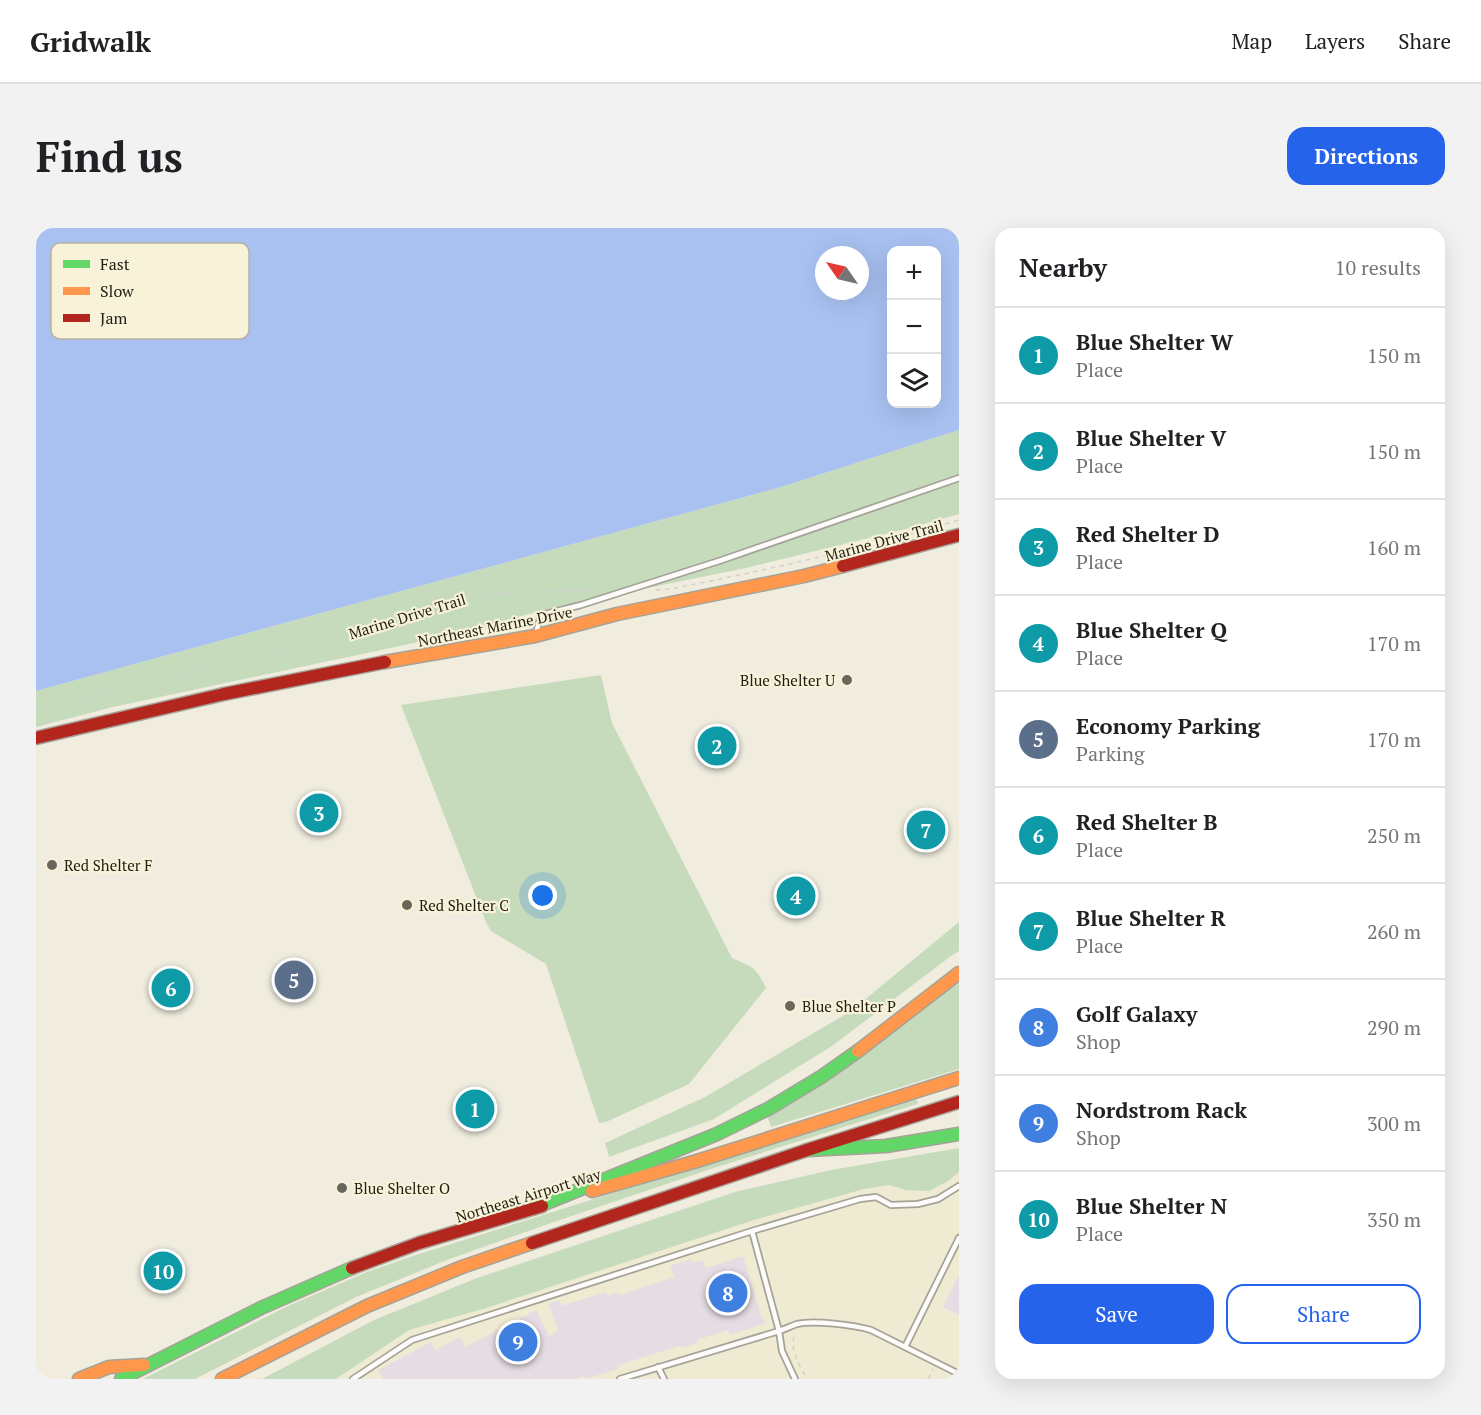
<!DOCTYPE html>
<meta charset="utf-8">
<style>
body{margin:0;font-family:"PT Serif",serif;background:#f2f2f2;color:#202124}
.controls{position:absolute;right:18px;top:18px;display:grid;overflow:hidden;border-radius:12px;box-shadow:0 6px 24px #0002}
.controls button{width:54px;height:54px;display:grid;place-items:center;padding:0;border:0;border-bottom:2px solid #e0e0e0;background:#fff;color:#202124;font:30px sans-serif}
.compass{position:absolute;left:779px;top:18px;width:54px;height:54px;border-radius:50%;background:#fff;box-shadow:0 6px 24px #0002;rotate:304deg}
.you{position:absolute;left:507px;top:668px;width:21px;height:21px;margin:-15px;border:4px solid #fff;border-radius:50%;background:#1a73e8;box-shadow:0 0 0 9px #1a73e833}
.badge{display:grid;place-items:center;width:39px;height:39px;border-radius:50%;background:#2563eb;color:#fff;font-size:20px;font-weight:700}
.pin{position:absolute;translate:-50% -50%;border:3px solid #fff;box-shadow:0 2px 6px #0006}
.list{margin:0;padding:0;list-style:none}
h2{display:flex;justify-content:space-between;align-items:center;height:78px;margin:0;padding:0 24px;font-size:26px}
h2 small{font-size:20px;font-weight:400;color:#757577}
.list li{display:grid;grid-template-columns:39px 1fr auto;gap:18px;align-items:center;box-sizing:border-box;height:96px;padding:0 24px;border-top:2px solid #e0e0e0}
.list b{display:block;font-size:22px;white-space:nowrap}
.list p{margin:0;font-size:20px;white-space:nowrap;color:#757577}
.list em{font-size:20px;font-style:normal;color:#757577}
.actions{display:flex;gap:12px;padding:18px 24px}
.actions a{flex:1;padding:14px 0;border:2px solid #2563eb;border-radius:18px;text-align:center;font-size:21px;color:#2563eb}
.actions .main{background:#2563eb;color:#fff}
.icon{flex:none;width:33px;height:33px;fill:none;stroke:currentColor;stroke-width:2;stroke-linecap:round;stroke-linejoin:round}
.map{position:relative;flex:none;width:923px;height:1151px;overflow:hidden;border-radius:18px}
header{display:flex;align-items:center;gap:36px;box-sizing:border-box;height:84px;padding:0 30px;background:#fff;border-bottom:2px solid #e0e0e0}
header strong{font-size:28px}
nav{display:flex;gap:33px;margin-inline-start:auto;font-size:21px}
.intro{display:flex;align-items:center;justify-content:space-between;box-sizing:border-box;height:144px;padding:0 36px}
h1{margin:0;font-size:42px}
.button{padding:15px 27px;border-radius:18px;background:#2563eb;color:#fff;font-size:21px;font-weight:700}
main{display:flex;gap:36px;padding:0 36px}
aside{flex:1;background:#fff;border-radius:18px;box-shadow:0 6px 24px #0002}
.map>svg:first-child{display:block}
.built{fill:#efead2}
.green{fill:#c6dbbc}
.water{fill:#a8c1f1;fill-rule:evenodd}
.building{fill:#e5dde3}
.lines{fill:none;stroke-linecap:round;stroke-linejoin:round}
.lane-casing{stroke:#a5a398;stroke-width:8}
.fast-casing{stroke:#a5a398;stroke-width:15}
.slow-casing{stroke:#a5a398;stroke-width:15}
.jam-casing{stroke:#a5a398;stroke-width:15}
.path{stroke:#d1d0cc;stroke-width:1.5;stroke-dasharray:4.5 4.5;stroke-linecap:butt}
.lane{stroke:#fdfcfa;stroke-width:4.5}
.fast{stroke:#63d668;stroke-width:12}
.slow{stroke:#ff974d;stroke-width:12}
.jam{stroke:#b3261e;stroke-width:12}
.poi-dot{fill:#69665c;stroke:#f7f2d8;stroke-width:2}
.labels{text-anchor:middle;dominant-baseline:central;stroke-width:4.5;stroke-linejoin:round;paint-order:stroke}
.street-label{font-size:15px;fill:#201e15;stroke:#f7f2d8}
.poi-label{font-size:15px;fill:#201e15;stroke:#f7f2d8;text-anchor:start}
.key{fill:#f7f2d8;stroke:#b6b29e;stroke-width:1.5}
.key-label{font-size:16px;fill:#201e15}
</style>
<header>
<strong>Gridwalk</strong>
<nav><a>Map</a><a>Layers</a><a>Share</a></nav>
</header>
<div class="intro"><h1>Find us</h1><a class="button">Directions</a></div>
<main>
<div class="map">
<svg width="923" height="1151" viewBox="0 0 923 1151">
<rect width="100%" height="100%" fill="#f0eddf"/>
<path class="built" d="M923,944v207h-623l73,-49 74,-21 271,-89 110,-31 25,-4 17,5 42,-9z"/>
<path class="green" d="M923,202v84l-49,14 -164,40 -192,39 -93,26 -348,74 -77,20v-36l745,-204z
M565,447l11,48 120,235c22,10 23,8 34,30l-77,96 -83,38 -7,1 -53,-159 -55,-33 -5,-9 -85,-217z
M923,694v29l-8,5 -119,90 -118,73 -105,38 -4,-14 100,-46 146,-86z
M923,755v86l-188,58 -4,-11z
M879,870l3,4 -1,2 -203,64 -163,55 -104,37 -91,37 -161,82h-52l147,-74 77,-33 49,-17z
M923,920v24l-11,9 -19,10 -23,-1 -17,-5 -25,4 -110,31 -271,89 -74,21 -73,49h-74l112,-59 103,-42 258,-86 96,-22z"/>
<path class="water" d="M0,0h923v202l-178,57 -745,204zM856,22h44v154h-44zM788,27h36v36h-36z"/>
<path class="building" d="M707,1028l19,63 2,-1 2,5 -36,12 -2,-5 -31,10 1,3 -17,5 -1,-2 -52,16 -11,4 1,3 -33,10 -1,-3 -8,3h-193l-5,-9 53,-28 4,8 25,-13 5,10 71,-37 13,26 9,-5 -9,-27 11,-4 1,6 45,-14 1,4 12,-4 1,3 54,-18 -4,-11 21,-7 1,4 11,-3 3,8z
M923,1047v40l-16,-8z"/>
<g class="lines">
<defs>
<path id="lane" d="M500,405l5,-18 40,-10 141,-45 237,-82
M716,1003l27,100c6,-2 12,-5 18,-7 17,-4 57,1 74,6l88,44
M869,1119l54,-109
M622,1139l6,12
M317,1151l59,-39 340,-109 108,-32 16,-2 15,8 27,-1 20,-5 21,-13
M584,1151l159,-48 3,20 13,28"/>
<path id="fast" d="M771,922l79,-4 73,-12
M498,980l183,-74 51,-25 53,-32 37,-26
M85,1151l140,-71 91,-40"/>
<path id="slow" d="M349,434l150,-26 82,-22 187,-38 39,-10
M822,823l101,-78
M556,963l105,-30 262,-83
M43,1151l30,-12 35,-2
M186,1151l145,-73 95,-39 70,-24"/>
<path id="jam" d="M807,338l116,-31
M0,510l188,-44 161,-32
M496,1015l275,-93 152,-48
M316,1040l67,-25 123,-37"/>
</defs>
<use href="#lane" class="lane-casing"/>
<use href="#fast" class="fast-casing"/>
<use href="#slow" class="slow-casing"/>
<use href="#jam" class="jam-casing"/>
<path class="path" d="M620,362l14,-1c98,-19 194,-41 289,-69
M0,483l149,-38 118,-25 55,-16 82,-29 30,-7 52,-4 81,-2
M758,1109c-4,14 6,29 13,42
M892,1151l5,-10"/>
<use href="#lane" class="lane"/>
<use href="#fast" class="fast"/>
<use href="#slow" class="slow"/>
<use href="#jam" class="jam"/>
</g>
<g class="poi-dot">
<circle cx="811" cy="452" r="6"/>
<circle cx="16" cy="637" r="6"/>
<circle cx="371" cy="677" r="6"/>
<circle cx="754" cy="778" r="6"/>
<circle cx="306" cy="960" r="6"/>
</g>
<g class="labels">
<g class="street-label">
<text transform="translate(848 312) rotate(-15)">Marine Drive Trail</text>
<text transform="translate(371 388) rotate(-17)">Marine Drive Trail</text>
<text transform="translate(459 398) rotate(-11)">Northeast Marine Drive</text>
<text transform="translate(492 967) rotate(-17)">Northeast Airport Way</text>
</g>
<g class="poi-label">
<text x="799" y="452" text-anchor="end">Blue Shelter U</text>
<text x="28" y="637">Red Shelter F</text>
<text x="383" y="677">Red Shelter C</text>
<text x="766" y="778">Blue Shelter P</text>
<text x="318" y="960">Blue Shelter O</text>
</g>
</g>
<rect x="15" y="15" width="198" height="96" rx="9" class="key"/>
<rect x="27" y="32" width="27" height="8" fill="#63d668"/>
<rect x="27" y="59" width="27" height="8" fill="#ff974d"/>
<rect x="27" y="86" width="27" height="8" fill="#b3261e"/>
<g class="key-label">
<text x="64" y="42">Fast</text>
<text x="64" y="69">Slow</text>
<text x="64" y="96">Jam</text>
</g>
</svg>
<div class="controls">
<button>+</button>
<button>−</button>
<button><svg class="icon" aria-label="layers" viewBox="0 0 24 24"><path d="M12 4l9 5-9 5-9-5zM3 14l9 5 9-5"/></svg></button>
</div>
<svg class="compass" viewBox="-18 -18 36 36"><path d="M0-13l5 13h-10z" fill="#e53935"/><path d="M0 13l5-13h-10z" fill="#757577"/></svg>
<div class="you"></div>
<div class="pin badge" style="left:439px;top:881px;background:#0f9aa8">1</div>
<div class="pin badge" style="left:681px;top:518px;background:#0f9aa8">2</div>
<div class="pin badge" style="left:283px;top:585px;background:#0f9aa8">3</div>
<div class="pin badge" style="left:760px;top:668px;background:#0f9aa8">4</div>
<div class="pin badge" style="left:258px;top:752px;background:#5c6f8a">5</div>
<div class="pin badge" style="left:135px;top:760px;background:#0f9aa8">6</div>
<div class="pin badge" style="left:890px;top:602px;background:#0f9aa8">7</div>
<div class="pin badge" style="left:692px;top:1065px;background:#3f7fe0">8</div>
<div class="pin badge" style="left:482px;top:1114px;background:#3f7fe0">9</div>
<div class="pin badge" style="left:127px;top:1043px;background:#0f9aa8">10</div>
</div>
<aside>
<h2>Nearby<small>10 results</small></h2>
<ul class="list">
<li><span class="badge" style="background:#0f9aa8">1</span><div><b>Blue Shelter W</b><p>Place</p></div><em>150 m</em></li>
<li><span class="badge" style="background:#0f9aa8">2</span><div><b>Blue Shelter V</b><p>Place</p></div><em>150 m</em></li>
<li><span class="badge" style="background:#0f9aa8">3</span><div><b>Red Shelter D</b><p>Place</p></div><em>160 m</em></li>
<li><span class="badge" style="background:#0f9aa8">4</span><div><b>Blue Shelter Q</b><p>Place</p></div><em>170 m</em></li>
<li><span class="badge" style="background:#5c6f8a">5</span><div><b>Economy Parking</b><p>Parking</p></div><em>170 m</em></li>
<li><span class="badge" style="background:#0f9aa8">6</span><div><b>Red Shelter B</b><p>Place</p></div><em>250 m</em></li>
<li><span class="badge" style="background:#0f9aa8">7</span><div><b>Blue Shelter R</b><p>Place</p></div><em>260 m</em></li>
<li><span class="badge" style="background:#3f7fe0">8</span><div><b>Golf Galaxy</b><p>Shop</p></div><em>290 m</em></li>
<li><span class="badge" style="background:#3f7fe0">9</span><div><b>Nordstrom Rack</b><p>Shop</p></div><em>300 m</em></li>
<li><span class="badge" style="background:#0f9aa8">10</span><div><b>Blue Shelter N</b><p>Place</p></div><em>350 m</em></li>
</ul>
<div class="actions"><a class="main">Save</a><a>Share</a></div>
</aside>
</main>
